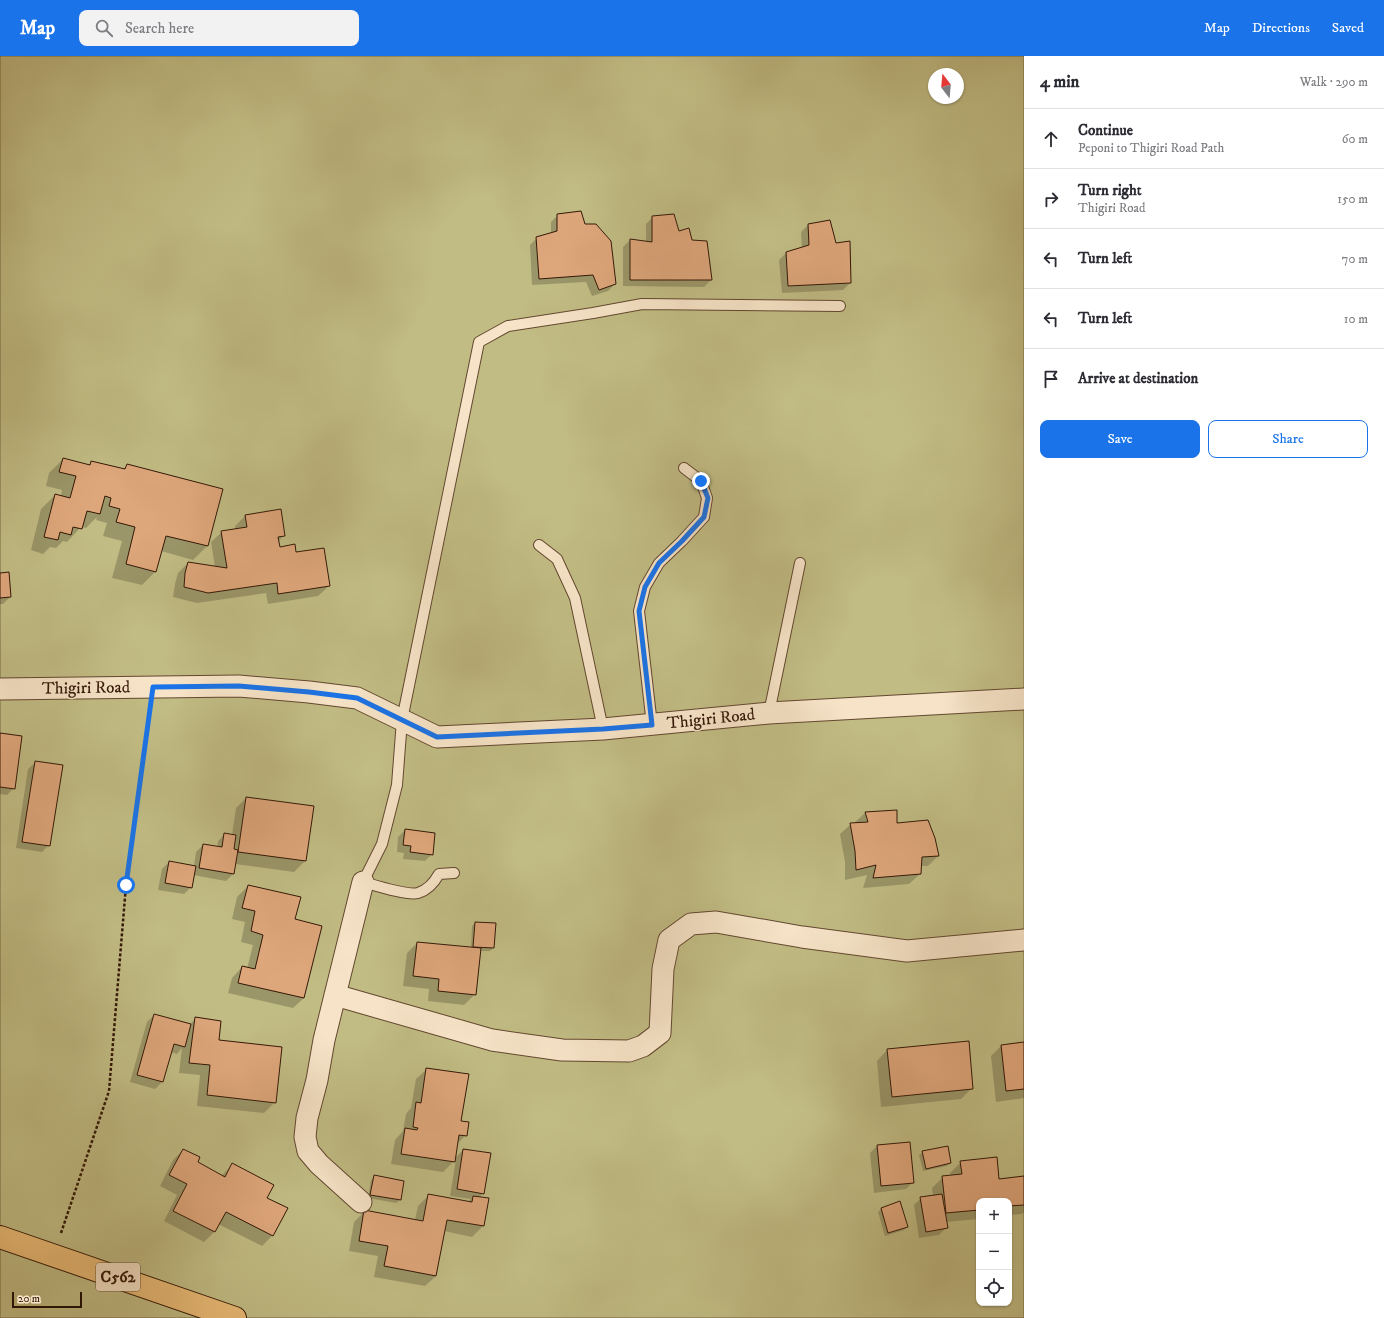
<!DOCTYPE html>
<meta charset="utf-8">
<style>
body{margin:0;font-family:"IM FELL DW Pica",serif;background:#f2f2f3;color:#2b2b33}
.controls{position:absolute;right:12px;bottom:12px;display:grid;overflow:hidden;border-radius:8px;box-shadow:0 1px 3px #0004}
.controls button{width:36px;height:36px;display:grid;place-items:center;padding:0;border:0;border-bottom:1px solid #e1e1e2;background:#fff;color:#2b2b33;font:20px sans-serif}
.compass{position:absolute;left:928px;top:12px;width:36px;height:36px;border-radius:50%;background:#fff;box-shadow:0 1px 3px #0004;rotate:344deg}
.scale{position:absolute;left:12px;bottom:10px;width:70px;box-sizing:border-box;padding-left:4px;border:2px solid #331706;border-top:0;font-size:11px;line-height:14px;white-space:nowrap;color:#331706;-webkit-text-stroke:3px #f7e4c8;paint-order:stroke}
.stop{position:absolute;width:12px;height:12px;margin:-9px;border:3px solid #1a73e8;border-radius:50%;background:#fff}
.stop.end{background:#1a73e8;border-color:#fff;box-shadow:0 1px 4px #0008}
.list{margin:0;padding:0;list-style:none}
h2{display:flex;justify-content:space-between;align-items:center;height:52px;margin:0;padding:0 16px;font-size:17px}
h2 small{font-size:13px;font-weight:400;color:#7c7c81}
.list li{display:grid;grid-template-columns:26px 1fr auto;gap:12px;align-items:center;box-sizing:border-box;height:60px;padding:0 16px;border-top:1px solid #e1e1e2}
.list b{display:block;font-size:15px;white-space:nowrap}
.list p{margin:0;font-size:13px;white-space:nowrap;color:#7c7c81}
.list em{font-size:13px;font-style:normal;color:#7c7c81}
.actions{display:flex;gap:8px;padding:12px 16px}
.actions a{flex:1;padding:9px 0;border:1px solid #1a73e8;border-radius:8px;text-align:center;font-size:14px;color:#1a73e8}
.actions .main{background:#1a73e8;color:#fff}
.icon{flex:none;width:22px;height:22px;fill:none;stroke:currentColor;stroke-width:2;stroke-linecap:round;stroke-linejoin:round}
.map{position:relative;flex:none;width:1024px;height:1262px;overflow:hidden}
header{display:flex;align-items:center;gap:24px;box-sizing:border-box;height:56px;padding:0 20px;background:#1a73e8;color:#fff}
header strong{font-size:19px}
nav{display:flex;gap:22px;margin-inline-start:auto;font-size:14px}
.search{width:280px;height:36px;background:#f2f2f3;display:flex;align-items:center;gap:10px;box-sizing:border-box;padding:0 14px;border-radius:8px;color:#7c7c81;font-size:15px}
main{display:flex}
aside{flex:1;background:#fff}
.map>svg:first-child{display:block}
.green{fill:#c1bc84;stroke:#7a6a45;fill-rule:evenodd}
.shadow{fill:#0003}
.building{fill:#dea67b;stroke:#331706}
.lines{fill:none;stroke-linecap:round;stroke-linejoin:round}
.lane-casing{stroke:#63472f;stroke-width:12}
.street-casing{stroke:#63472f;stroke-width:23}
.primary-casing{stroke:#331706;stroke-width:24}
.path{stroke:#331706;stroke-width:2.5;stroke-dasharray:3 2;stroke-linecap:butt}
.lane{stroke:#f7e4c8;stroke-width:10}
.street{stroke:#f7e4c8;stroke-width:21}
.primary{stroke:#e9bb76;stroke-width:22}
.route{stroke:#1a73e8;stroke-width:5}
.labels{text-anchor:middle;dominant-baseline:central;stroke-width:3;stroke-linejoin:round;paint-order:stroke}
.shield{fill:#f7e4c8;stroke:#6e5440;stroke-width:1}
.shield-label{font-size:16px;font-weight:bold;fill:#331706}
.street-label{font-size:17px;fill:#331706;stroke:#f7e4c8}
</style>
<header>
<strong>Map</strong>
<div class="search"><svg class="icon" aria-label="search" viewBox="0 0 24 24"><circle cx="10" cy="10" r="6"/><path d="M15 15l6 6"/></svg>Search here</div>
<nav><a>Map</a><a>Directions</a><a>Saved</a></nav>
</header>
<main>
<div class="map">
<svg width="1024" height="1262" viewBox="0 0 1024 1262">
<rect width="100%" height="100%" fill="#f2d6ab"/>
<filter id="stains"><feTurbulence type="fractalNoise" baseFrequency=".005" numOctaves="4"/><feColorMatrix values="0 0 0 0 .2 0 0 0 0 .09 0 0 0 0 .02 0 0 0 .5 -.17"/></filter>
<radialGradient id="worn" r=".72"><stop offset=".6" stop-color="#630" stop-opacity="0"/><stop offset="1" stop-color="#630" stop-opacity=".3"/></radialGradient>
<path class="green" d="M0,0h1024v1262h-1024zM934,18h24v24h-24zM979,1145h30v102h-30z"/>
<path class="shadow" d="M558,159l26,10 31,59 -7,7 -16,5 -6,-14 -54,3 -2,-40 7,-7 14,-4v-12z
M653,161l38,24 20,39 -7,7 -81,-1v-39l7,-7 16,2v-18z
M808,169l27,19 15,39 -7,7 -61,3 -3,-33 7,-7 16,-5 -1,-16z
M63,403l25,7 4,-4 31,8 4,-5 80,81 -14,14 -32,-9 -5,20 -14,14 -30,-7 10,-37 -19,-5 4,-13 -11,-3 1,-3 -11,11 -5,-1 -14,15 -4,-1 -7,7 -6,-1 -7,7 -12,-4 10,-41 14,-14 6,1 1,-6 -16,-4 3,-13z
M245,460l39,19 -6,7 1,6 16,5 34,33 -11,10 -50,8 -2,-11 -69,10 -24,-6 2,-13 3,-11 10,-10 27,4 -4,-25 11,-10 13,-3v-3z
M0,518l10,23 -7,7h-3z
M0,678l14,54 -7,7 -7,-1z
M36,706l13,83 -7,7 -26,-4 12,-79z
M246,742l67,8 -8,55 -11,11 -59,-8 -2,10 -7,7 -33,-6 -2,12 -7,7 -26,-4 4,-21 7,-7 25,4 2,-14 7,-7 14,3 1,-7 7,-7 7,1 4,-27z
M896,755v13l42,32 -10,10h-8v8l-11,10 -46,4 4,-13 -22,5v-18l-5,-28 11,-10 3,-1 11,-10z
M405,774l27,24 -7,7 -22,-2 1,-6 -7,-1 1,-15z
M248,830l46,34 10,78 -11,10 -65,-15 4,-15 10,-11 5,2 6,-24 -12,-3 4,-20 -13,-3 5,-22z
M475,867l20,1 -2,24 -3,3h-10l-5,43 -11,11 -36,-4 1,-12 -26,-3 4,-33 10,-10 54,5 1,-22z
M154,959l35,10 6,-6 23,22 57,61 -11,11 -67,-7 3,-31 -21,-2 3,-25 -5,6 -7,-2 -8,30 -7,7 -25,-7 17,-60z
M1024,987v55l-28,4 -5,-46 10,-10z
M887,994l85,38 -11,11 -80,8 -4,-46z
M427,1013l33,53 6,13 -9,9 -3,15 9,-9 20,43 -4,5 9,1 -5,27 -11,11 -28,-6 -8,45 -11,10 -51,-9 4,-21 -29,-5 5,-29 11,-11 50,9 3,-14 11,-11 39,7 3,-3 -21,-3 6,-37 -13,13 -52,-8 4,-24 8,-9 3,-17 5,-6 5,-29z
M909,1087l4,39 -7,7 -32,4 -4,-40 7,-7z
M183,1094l13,13 25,13 11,-11 34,33 20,11 -14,27 -10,10 -44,-22 -3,7 -11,11 -40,-21 13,-26 -17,-9 13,-26z
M923,1096l27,11 -3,3 -24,5 -4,-16z
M961,1106l38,18 25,-3v35l-2,2 -13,1v-14h-30v18l-34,3 1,6 -7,7 -20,3 -5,-33 7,-7 12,-2 -1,-8 11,-11 8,-1 -1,-3z
M374,1121l26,23 -4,3 -28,-5 3,-18z
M881,1153l26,18 -3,3 -19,6 -7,-24z"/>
<path class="building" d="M581,155l4,13h11l15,17 5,43 -17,6 -6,-15 -54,4 -3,-42 21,-6v-17z
M674,158l5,17 10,-3 3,12 15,1 5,39h-82v-41l22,3v-26z
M830,164l6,23 14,-2 1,42 -63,3 -2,-34 23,-7 -1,-21z
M63,402l27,7 1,-4 34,8 2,-5 96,25 -15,57 -42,-10 -10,36 -30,-8 9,-37 -19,-5 4,-13 -11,-3 2,-8 -6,-2 -5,18 -13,-3 -5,18 -9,-2 -2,8 -11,-3 -2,8 -14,-3 11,-43 15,4 6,-22 -17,-4z
M281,453l4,27 -7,1 2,10 15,-3 1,8 28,-4 6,38 -52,8 -1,-11 -69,10 -24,-6 1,-14 3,-11 39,6 -6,-37 26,-4 -2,-12z
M9,516l2,25 -11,1v-25z
M0,677l22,3 -7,53 -15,-2z
M35,705l28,4 -13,81 -28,-4z
M246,741l68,9 -8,55 -68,-9z
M897,754v13l31,-3 7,18 4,18 -17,1 -1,17 -48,4 3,-13 -20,5 -1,-19 -5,-28 18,-1 -3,-10z
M405,773l30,4 -2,22 -23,-3 1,-6 -8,-1z
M224,777l12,2 -2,14 4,1 -4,24 -35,-6 4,-24 19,3z
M169,805l27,5 -4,22 -27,-5z
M248,829l53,12 -6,22 27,7 -18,72 -66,-15 4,-17 13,3 8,-34 -12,-4 4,-20 -13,-3z
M475,866l21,1 -2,25 -21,-1z
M417,886l64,6 -5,47 -38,-4 1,-12 -26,-3z
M154,958l37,10 -6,23 -11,-3 -11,38 -26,-7z
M195,961l26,4 -2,19 63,7 -6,56 -69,-8 3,-30 -21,-2z
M969,985l4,48 -81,8 -5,-48z
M1024,986v47l-18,2 -5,-46z
M426,1012l43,6 -8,47 8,1 -2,14 -8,-1 -4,27 -54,-8 4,-26 12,2 1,-2 -5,-1 3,-25 5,1z
M910,1086l4,41 -33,3 -4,-41z
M948,1090l3,17 -25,6 -4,-18z
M183,1093l17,8 -2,5 27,15 7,-14 42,22 -7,13 21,10 -15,28 -47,-24 -11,20 -42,-21 14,-27 -18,-9z
M463,1093l28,4 -7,41 -27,-5z
M997,1101l2,22 25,-3v29l-15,1v-5h-30v9l-33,3 -4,-37 20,-2 -2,-13z
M374,1119l30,6 -3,19 -31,-5z
M428,1138l44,8 1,-6 16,2 -5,28 -37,-6 -11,56 -52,-10 4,-20 -29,-5 5,-31 59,11z
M942,1138l6,34 -22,4 -6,-35z
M900,1145l8,26 -20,6 -7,-25z"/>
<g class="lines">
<defs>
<path id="lane" d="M539,489l18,14 18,39 28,131
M769,657l31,-150
M652,669l-13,-114 6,-24 14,-24 23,-22 22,-24 3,-19 -6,-17 -17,-13
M454,817l-15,1c-5,9 -11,16 -21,19 -10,3 -44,-8 -55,-11l19,-38 15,-59 5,-65 77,-378 29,-16 85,-13 49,-9 198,2"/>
<path id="street" d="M0,633l239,-3 70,6 48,6 80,39 166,-8 166,-16 255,-14
M335,939l157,45 70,10 67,1 14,-5 17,-13 3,-64 6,-29 22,-16 25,-2 86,15 105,14 117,-11
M361,1146l-42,-38 -11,-13 -3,-14 2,-19 10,-38 7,-40 39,-158"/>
<path id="primary" d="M0,1181l235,81"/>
</defs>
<use href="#lane" class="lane-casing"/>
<use href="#street" class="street-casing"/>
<use href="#primary" class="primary-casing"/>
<path class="path" d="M61,1177l48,-142 17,-206 24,-176"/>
<use href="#lane" class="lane"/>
<use href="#street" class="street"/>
<use href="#primary" class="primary"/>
</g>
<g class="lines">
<path class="route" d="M126,829l27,-198 86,-1 70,6 48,6 80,39 166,-8 49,-4 -13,-114 6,-24 14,-24 23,-22 22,-24 4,-19 -7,-17"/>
</g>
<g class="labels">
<rect class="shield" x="96" y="1207" width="44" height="28" rx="3"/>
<g class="shield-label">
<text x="118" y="1221">C562</text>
</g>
<g class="street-label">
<text transform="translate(86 632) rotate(-1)">Thigiri Road</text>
<text transform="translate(711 663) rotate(-6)">Thigiri Road</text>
</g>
</g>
<rect width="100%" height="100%" filter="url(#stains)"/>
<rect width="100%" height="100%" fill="url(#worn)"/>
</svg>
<div class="controls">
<button>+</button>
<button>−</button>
<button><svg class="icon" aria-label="locate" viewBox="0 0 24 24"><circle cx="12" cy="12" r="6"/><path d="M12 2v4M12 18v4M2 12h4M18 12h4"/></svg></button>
</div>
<svg class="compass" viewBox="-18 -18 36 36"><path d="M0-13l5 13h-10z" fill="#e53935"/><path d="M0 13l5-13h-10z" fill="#7c7c81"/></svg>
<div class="scale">20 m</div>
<div class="stop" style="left:126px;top:829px"></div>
<div class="stop end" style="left:701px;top:425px"></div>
</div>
<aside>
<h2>4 min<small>Walk · 290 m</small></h2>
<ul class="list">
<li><svg class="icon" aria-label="ahead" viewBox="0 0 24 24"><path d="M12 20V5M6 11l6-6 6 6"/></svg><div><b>Continue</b><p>Peponi to Thigiri Road Path</p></div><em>60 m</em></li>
<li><svg class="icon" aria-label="right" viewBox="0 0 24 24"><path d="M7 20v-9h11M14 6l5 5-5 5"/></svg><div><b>Turn right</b><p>Thigiri Road</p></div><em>150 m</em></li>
<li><svg class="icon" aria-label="left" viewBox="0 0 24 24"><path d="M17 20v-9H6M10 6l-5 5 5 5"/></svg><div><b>Turn left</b></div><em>70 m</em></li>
<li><svg class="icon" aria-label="left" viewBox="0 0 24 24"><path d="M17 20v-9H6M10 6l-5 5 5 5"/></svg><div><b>Turn left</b></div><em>10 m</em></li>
<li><svg class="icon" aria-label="arrive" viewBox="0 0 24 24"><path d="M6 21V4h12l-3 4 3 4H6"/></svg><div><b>Arrive at destination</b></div></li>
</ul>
<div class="actions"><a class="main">Save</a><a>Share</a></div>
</aside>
</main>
